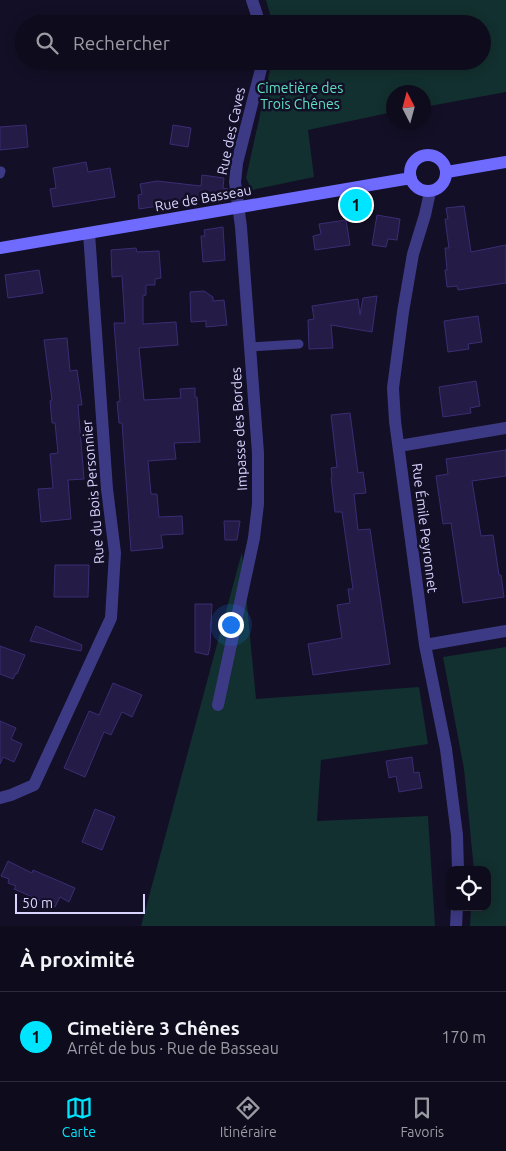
<!DOCTYPE html>
<html lang="fr">
<meta charset="utf-8">
<style>
body{margin:0;font-family:Ubuntu,sans-serif;background:#1c1929;color:#f1f3f6}
.controls{position:absolute;right:15px;bottom:15px;display:grid;overflow:hidden;border-radius:10px;box-shadow:0 2px 12px #0003}
.controls button{width:45px;height:45px;display:grid;place-items:center;padding:0;border:0;border-bottom:1px solid #2e2b3b;background:#0e0b1c;color:#f1f3f6;font:25px sans-serif}
.compass{position:absolute;left:386px;top:85px;width:45px;height:45px;border-radius:50%;background:#0e0b1c;box-shadow:0 2px 12px #0003;rotate:354deg}
.scale{position:absolute;left:15px;bottom:12px;width:130px;box-sizing:border-box;padding-left:5px;border:2px solid #d9d4ff;border-top:0;font-size:14px;line-height:18px;white-space:nowrap;color:#d9d4ff;-webkit-text-stroke:4px #130f26;paint-order:stroke}
.you{position:absolute;left:230px;top:624px;width:18px;height:18px;margin:-12px;border:4px solid #fff;border-radius:50%;background:#1a73e8;box-shadow:0 0 0 8px #1a73e833}
.badge{display:grid;place-items:center;width:32px;height:32px;border-radius:50%;background:#00e5ff;color:#111;font-size:16px;font-weight:700}
.pin{position:absolute;translate:-50% -50%;border:2px solid #fff;box-shadow:0 1px 5px #0006}
.list{margin:0;padding:0;list-style:none}
h2{display:flex;justify-content:space-between;align-items:center;height:65px;margin:0;padding:0 20px;font-size:21px}
h2 small{font-size:16px;font-weight:400;color:#9b9ba3}
.list li{display:grid;grid-template-columns:32px 1fr auto;gap:15px;align-items:center;box-sizing:border-box;height:90px;padding:0 20px;border-top:1px solid #2e2b3b}
.list b{display:block;font-size:19px;white-space:nowrap}
.list p{margin:0;font-size:16px;white-space:nowrap;color:#9b9ba3}
.list em{font-size:16px;font-style:normal;color:#9b9ba3}
.icon{flex:none;width:28px;height:28px;fill:none;stroke:currentColor;stroke-width:2;stroke-linecap:round;stroke-linejoin:round}
.map{position:relative;flex:none;width:506px;height:926px;overflow:hidden}
.search{position:absolute;background:#0e0b1c;box-shadow:0 2px 12px #0003;left:15px;right:15px;top:15px;height:55px;display:flex;align-items:center;gap:12px;box-sizing:border-box;padding:0 18px;border-radius:28px;color:#9b9ba3;font-size:19px}
.sheet{height:155px;background:#0e0b1c}
nav{display:flex;justify-content:space-around;align-items:center;box-sizing:border-box;height:70px;border-top:1px solid #2e2b3b;background:#0e0b1c;font-size:14px;color:#9b9ba3}
nav a{display:grid;justify-items:center;gap:2px}
nav .on{color:#00e5ff}
.map>svg:first-child{display:block}
.green{fill:#12302f}
.building{fill:#241b47;stroke:#3b2d73}
.lines{fill:none;stroke-linecap:round;stroke-linejoin:round}
.lane{stroke:#3d3a85;stroke-width:9}
.street{stroke:#3d3a85;stroke-width:12}
.secondary{stroke:#6f6bff;stroke-width:12}
.labels{text-anchor:middle;dominant-baseline:central;stroke-width:5;stroke-linejoin:round;paint-order:stroke}
.park-label{font-size:14px;fill:#5fe0c0;stroke:#130f26}
.street-label{font-size:14px;fill:#d9d4ff;stroke:#130f26}
</style>
<div class="map">
<svg width="506" height="926" viewBox="0 0 506 926">
<rect width="100%" height="100%" fill="#130f26"/>
<path class="green" d="M266,0h240v92l-82,15v-15h-30l-1,20 -85,18 6,47 -62,13 -6,-12 26,-117h210v-37h-209z
M242,552l14,147 163,-12 9,57 -107,16 -4,61 111,-5 7,110h-294z
M506,647v279h-36l1,-19h16v-37h-13l-10,-101 -21,-112z"/>
<path class="building" d="M26,125l2,22 -28,3v-23z
M173,125l18,3 -3,19 -18,-3z
M86,162l2,10 22,-4 5,29 -62,10 -3,-18 6,-1 -3,-20z
M202,175l22,3 -1,10 5,1v6l-89,14 -1,-14 4,-1 -2,-10 17,-3 44,5z
M464,206l7,46 35,-7v38l-48,7 -1,-4 -10,1 -2,-17h2l-2,-22h4l-4,-29h3l-2,-11z
M377,215l23,4 -3,21 -9,-1 -2,8 -14,-2z
M346,220l4,25 -35,5 -2,-14 8,-2 -2,-10z
M223,227l2,33 -22,2 -2,-26h4l-1,-6z
M136,248l1,4 22,-1 2,27 -6,1v6h-9v10l-3,1v28l33,-2 2,23 -39,3 5,52 37,-2 -1,-9 15,-1v9h2l3,45 -26,1 2,16 -28,2 3,33h6l2,23 23,-1 1,18 -22,1 2,13 -32,3 -9,-128h-3l-2,-21 3,-1 -6,-78h11l-3,-47 -10,1 -1,-27z
M39,270l4,23 -35,5 -3,-23z
M204,291l9,6v4l11,-1 3,25 -21,2v-6l-15,1 -1,-30z
M377,296l-5,36 -41,-7 2,23 -24,1 -1,-29 6,-1 -2,-13 46,-7 2,16 3,-17z
M478,316l4,26 -14,2 1,5 -21,3 -4,-31z
M67,338l3,33 7,-1 5,35h-4l6,74 -16,1 3,39 -30,3 -3,-33 15,-1 -3,-34 8,-1 -3,-30h-3l-2,-22 2,-1 -8,-60z
M476,381l4,25 -10,2 1,5 -28,4 -4,-30z
M350,413l8,60 5,-1 3,21 -12,1 4,36 12,-1 20,135 -77,11 -5,-31 34,-6 -5,-33 13,-2 -2,-14h5l-11,-77h-7l-4,-34 1,-1 -1,-9 6,-1 -6,-52z
M506,450v26l-34,5 9,55 12,-1 6,40h2l3,22 -41,6 -12,-80 -8,1 -7,-48 12,-2 -2,-15z
M224,521h16l-3,19h-12z
M55,565h34l-1,32h-34z
M195,604h17l-2,43 -2,8 -13,-3z
M36,626l46,19 -1,6 -51,-10z
M0,646l25,9 -8,19 -1,-1 -3,6 -13,-5z
M113,683l29,12 -10,22 -10,-5 -11,23 -7,-3 -19,45 -21,-9 25,-57 10,4z
M0,721l16,7 -5,11 11,5 -8,18 -11,-5 -3,7z
M412,757l2,16 5,-1 3,16 -23,4 -3,-16 -7,2 -3,-17z
M95,809l20,8 -13,33 -20,-8z
M8,861l24,12 1,-3 42,18 -6,14 -9,-5 -5,10 -41,-18 2,-3 -8,-3 1,-4 -8,-3z"/>
<g class="lines">
<path class="lane" d="M0,174l1,-3
M249,347l50,-3"/>
<path class="street" d="M252,0l8,24
M430,192l-5,23 -12,39 -10,58 -10,76 2,33 30,224 21,104 11,86 1,35
M399,446l107,-18
M425,645l81,-14
M218,705l36,-167 4,-34v-51l-17,-226 -6,-45 2,-19 26,-102
M0,798l11,-3 23,-10 77,-167 4,-65 -8,-64 -18,-256
M456,926l1,-19"/>
<path class="secondary" d="M410 173a18 18 0 1 1 36 0a18 18 0 1 1-36 0Z
M447,172l59,-10
M0,248l411,-70"/>
</g>
<g class="labels">
<g class="park-label">
<text x="300" y="88">Cimetière des<tspan x="300" dy="16">Trois Chênes</tspan></text>
</g>
<g class="street-label">
<text transform="translate(231 131) rotate(-78)">Rue des Caves</text>
<text transform="translate(203 198) rotate(-10)">Rue de Basseau</text>
<text transform="translate(239 429) rotate(-93)">Impasse des Bordes</text>
<text transform="translate(93 492) rotate(-95)">Rue du Bois Personnier</text>
<text transform="translate(425 528) rotate(83)">Rue Émile Peyronnet</text>
</g>
</g>
</svg>
<div class="controls">
<button><svg class="icon" aria-label="locate" viewBox="0 0 24 24"><circle cx="12" cy="12" r="6"/><path d="M12 2v4M12 18v4M2 12h4M18 12h4"/></svg></button>
</div>
<svg class="compass" viewBox="-18 -18 36 36"><path d="M0-13l5 13h-10z" fill="#e53935"/><path d="M0 13l5-13h-10z" fill="#9b9ba3"/></svg>
<div class="scale">50 m</div>
<div class="you"></div>
<div class="pin badge" style="left:356px;top:205px">1</div>
<div class="search"><svg class="icon" aria-label="search" viewBox="0 0 24 24"><circle cx="10" cy="10" r="6"/><path d="M15 15l6 6"/></svg>Rechercher</div>
</div>
<section class="sheet">
<h2>À proximité<small></small></h2>
<ul class="list">
<li><span class="badge">1</span><div><b>Cimetière 3 Chênes</b><p>Arrêt de bus · Rue de Basseau</p></div><em>170 m</em></li>
</ul>
</section>
<nav>
<a class="on"><svg class="icon" aria-label="map" viewBox="0 0 24 24"><path d="M3 6l6-2 6 2 6-2v14l-6 2-6-2-6 2zM9 4v14M15 6v14"/></svg>Carte</a>
<a><svg class="icon" aria-label="directions" viewBox="0 0 24 24"><path d="M12 3l9 9-9 9-9-9zM9 14v-3h6M13 9l2 2-2 2"/></svg>Itinéraire</a>
<a><svg class="icon" aria-label="saved" viewBox="0 0 24 24"><path d="M7 4h10v16l-5-4-5 4z"/></svg>Favoris</a>
</nav>
